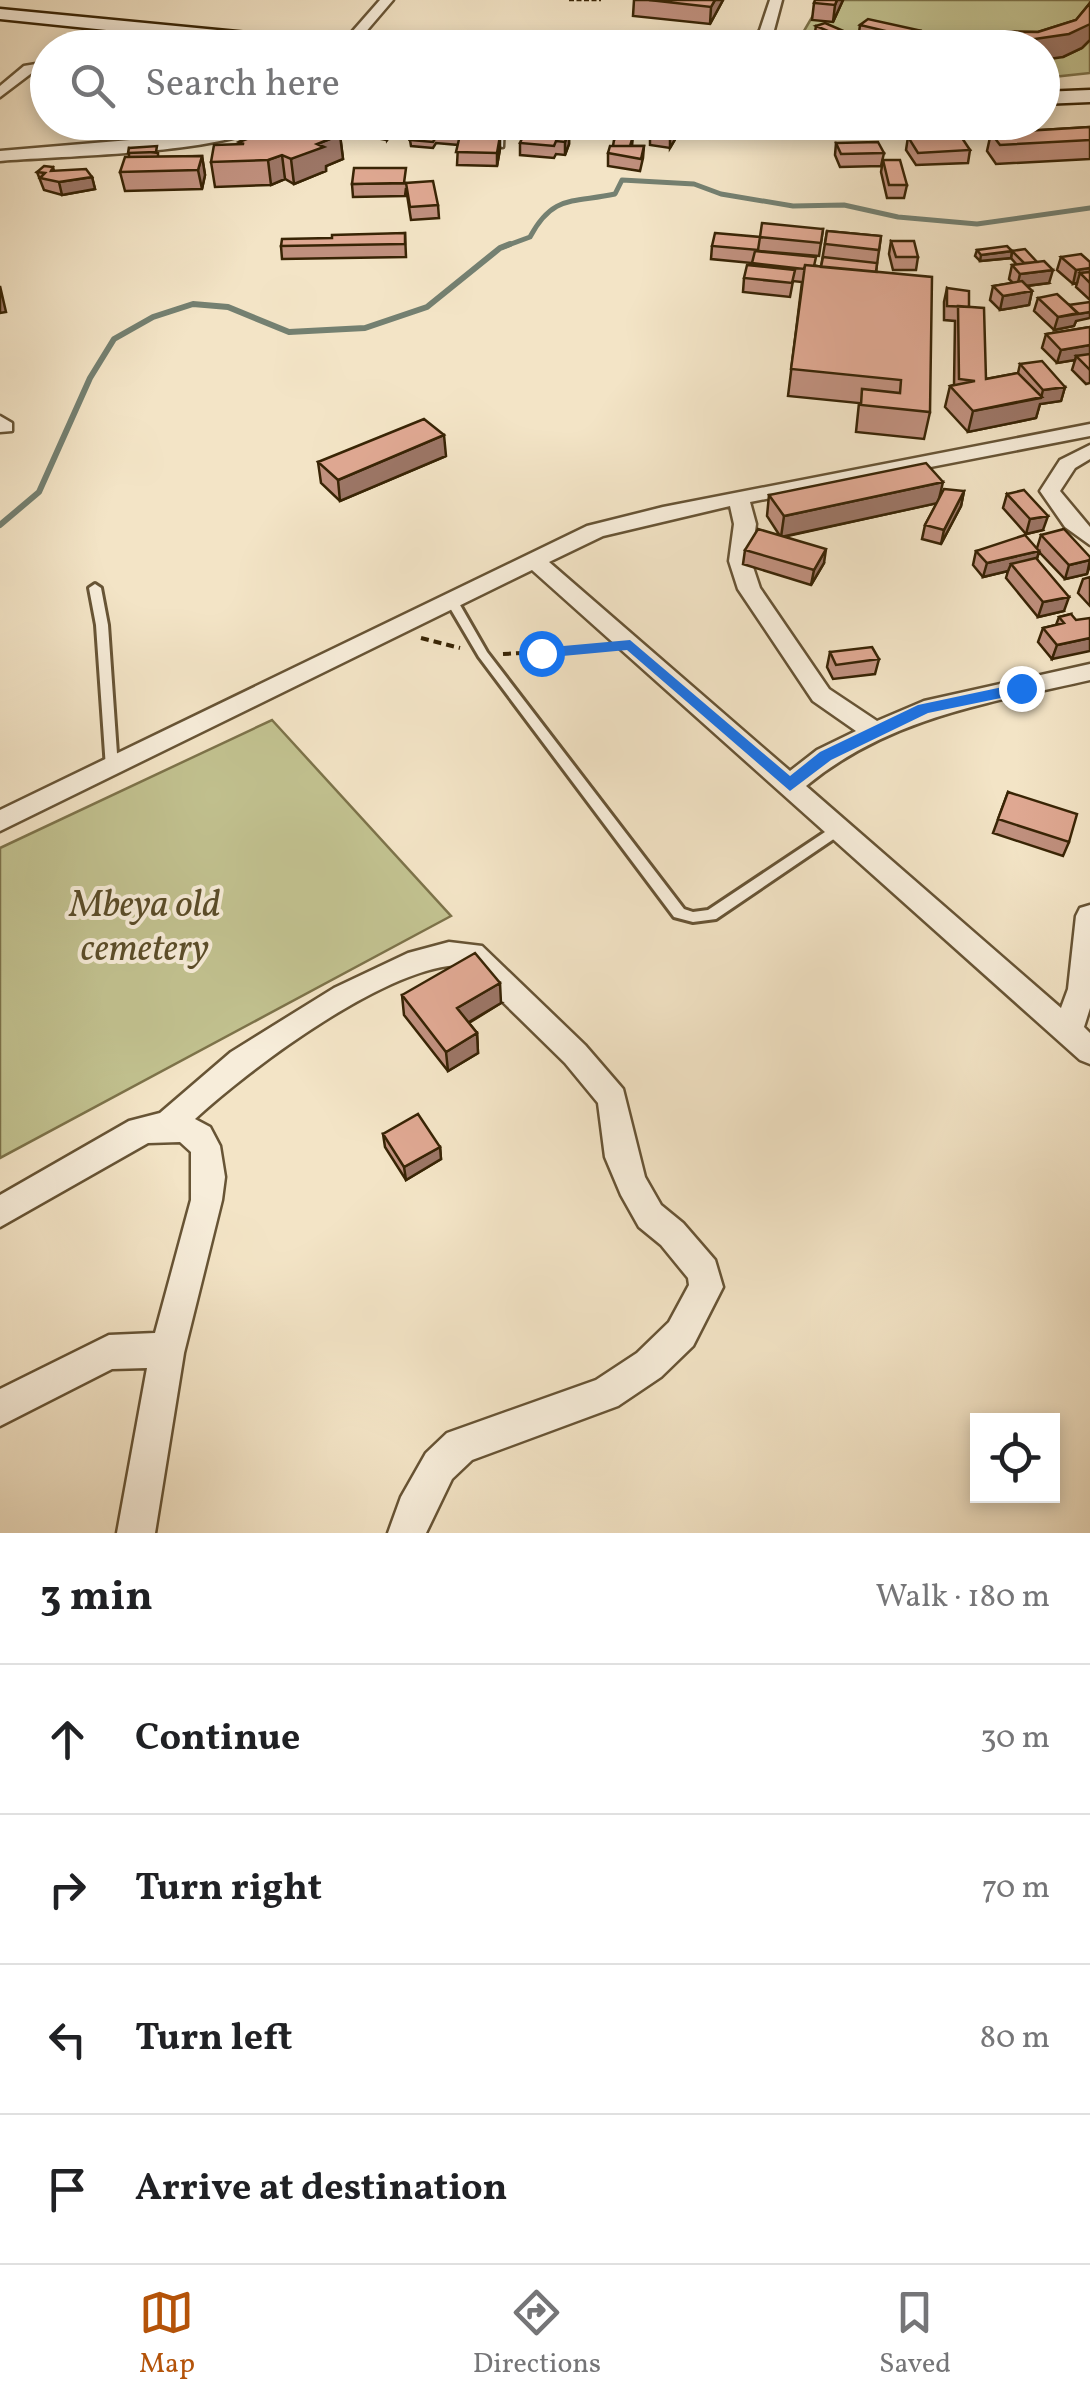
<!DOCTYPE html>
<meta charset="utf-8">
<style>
body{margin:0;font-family:Vollkorn,serif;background:#f6f6f6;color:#202124}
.controls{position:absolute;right:30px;bottom:30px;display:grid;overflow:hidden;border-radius:0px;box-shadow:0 5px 15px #0003}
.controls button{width:90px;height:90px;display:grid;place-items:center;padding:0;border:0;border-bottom:2px solid #e0e0e0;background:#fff;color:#202124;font:50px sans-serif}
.stop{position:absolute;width:30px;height:30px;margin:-22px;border:8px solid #1a73e8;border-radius:50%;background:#fff}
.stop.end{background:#1a73e8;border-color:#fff;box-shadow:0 2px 10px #0008}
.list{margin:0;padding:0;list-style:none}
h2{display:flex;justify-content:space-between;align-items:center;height:130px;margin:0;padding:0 40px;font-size:42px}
h2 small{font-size:32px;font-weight:400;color:#757577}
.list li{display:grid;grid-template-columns:65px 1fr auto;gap:30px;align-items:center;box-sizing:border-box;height:150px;padding:0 40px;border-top:2px solid #e0e0e0}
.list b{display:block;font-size:38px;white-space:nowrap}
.list em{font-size:32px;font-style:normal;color:#757577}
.icon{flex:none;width:55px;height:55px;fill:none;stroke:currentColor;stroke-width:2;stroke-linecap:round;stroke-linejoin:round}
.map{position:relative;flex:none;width:1090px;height:1533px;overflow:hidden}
.search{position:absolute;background:#fff;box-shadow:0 5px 15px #0003;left:30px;right:30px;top:30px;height:110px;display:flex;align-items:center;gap:25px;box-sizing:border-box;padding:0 35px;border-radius:55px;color:#757577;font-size:38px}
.sheet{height:730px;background:#fff}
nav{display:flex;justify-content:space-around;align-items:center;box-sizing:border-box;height:140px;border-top:2px solid #e0e0e0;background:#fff;font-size:28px;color:#757577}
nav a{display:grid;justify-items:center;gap:5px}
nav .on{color:#b45309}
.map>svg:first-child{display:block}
.green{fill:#c2c290;stroke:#7d734a;stroke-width:2.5}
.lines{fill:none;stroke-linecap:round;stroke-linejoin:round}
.stream-far1{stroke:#748071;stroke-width:5}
.stream{stroke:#748071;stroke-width:6}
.lane-casing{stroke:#675435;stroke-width:6}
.street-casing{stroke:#675435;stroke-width:5}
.secondary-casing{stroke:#382405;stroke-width:5}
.path-far1{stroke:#382405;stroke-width:2.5;stroke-dasharray:5 2.5;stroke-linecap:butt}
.path{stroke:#382405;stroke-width:4;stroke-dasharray:8 5;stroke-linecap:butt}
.lane{fill:#f7edda;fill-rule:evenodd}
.street{fill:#f7edda;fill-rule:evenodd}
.secondary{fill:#f7edda;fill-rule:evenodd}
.wall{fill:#c0907e;stroke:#382405;stroke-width:2.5}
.shaded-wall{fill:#9c7666;stroke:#382405;stroke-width:2.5}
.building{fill:#dfa892;stroke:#382405;stroke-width:2.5}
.route{fill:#1a73e8}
.labels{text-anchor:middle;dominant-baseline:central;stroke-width:8;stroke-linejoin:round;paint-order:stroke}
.park-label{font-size:38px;font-style:italic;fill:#5a4c28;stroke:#f7edda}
</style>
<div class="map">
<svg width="1090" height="1533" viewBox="0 0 1090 1533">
<rect width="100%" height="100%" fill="#f3e4c6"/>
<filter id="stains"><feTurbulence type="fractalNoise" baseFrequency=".002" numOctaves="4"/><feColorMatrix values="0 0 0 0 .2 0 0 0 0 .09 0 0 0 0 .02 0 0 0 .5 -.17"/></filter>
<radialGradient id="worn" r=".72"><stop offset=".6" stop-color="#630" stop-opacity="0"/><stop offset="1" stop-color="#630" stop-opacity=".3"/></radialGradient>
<path class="green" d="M822,0h268v73l-47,5 -1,-30h-248z
M272,720l179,196 -451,242v-310z"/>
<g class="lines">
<path class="stream-far1" d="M503,247l27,-10c23,-43 43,-34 85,-43l7,-14 72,4 27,10 72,12 51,-1 54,12 79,7 113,-16"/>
<path class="stream" d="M0,525l39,-33 51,-114 24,-39 39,-22 40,-13 35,3 61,25 76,-4 62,-21 73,-59 10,-4"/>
<defs>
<path id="lane" d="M95,584l6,4 7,37 10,143 -6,5 -6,-5 -10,-143 -7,-37z
M452,597l4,1 31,54 197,257 9,3 15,-2 126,-84h10l1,3 -1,3 -128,87 -23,3 -19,-5 -195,-260 -33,-56z"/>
<path id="street" d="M380,0h13l-41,48h-14z
M770,0h12l-8,30 -11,18h-13l10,-18z
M48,62v8l-15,2 -33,25v-11l24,-20z
M252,122h19c-38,32 -214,34 -271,39v-10l189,-16z
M490,122h14l-1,25 -13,-3z
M0,416l12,7v8l-12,1z
M1090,424v12l-340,66 6,22 -5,37 9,27 69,101 48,32 47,-20 166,-37v16c-102,23 -200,37 -284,106l255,222 7,-19 8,-73 4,-8 10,-3v103l-6,19 6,6v31l-10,-4 -548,-490 -532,261v-21l587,-284 76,-19zM730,506l4,18 -5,37 9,28 75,112 43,30 -39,19 -27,21 -241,-209 54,-26z
M1090,445v14l-15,9 -15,23 30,36v18l-25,-18 -25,-36 20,-31z
M449,942l33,4 103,99 38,44 22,88 16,28 22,18 32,37 8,27 -30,59 -32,31 -43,29 -146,54 -20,19 -26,54h-38l13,-36 25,-44 21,-20 149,-53 41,-27 32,-31 20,-37 -1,-7 -27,-33 -22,-18 -18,-32 -16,-38 -7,-54 -33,-40 -100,-98c-74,-3 -216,104 -270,154l15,8 10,19 5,31 -3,23 -38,153 -29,180h-38l30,-165 -35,1 -112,57v-37l109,-54 46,-2 36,-133v-48l-11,-10 -32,1 -148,84v-32l129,-74 31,-8 71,-61 103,-64 74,-35z"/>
<path id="secondary" d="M0,9l342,33 9,6h-71l-280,-29z
M1090,90v12l-48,2v-12z"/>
</defs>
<use href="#lane" class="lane-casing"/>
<use href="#street" class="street-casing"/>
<use href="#secondary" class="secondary-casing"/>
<path class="path-far1" d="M569,0h32"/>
<path class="path" d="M421,638l39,10
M503,654l100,-5"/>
<use href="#lane" class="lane"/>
<use href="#street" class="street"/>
<use href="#secondary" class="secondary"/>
</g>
<path class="wall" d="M634,0h89l-13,24 -77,-8z
M843,0l-10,22 -21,-2 2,-17z
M1090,3v37l-8,8 -19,9 -21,-9h-185l3,-23 62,6 116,1 38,-12z
M816,26l30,6 -1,5 -9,4 -21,-9z
M346,122h20l-6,7 -13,-1z
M377,122h22l-12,18 -11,-2 -1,-12z
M433,122h43l-5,14 29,13 -3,17 -40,-1 1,-20 -22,-2 -3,5 -22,-2 -1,-6 26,-3v-6l3,-6h-6z
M609,122h46v3l2,-3h23v9l-10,17 -20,-3v-9l-41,-5z
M686,122h37l-3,10 -35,-3z
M915,122h31l-2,9 -24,1z
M1090,127v32l-94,5 -9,-13 4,-18z
M280,129l60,6 3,24 -17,7v5l-32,13 -9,-5 -14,6 -56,2 -4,-25 28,-17v-3l11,-4 -1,-7z
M569,131v13l-4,11 -9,-1 -2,4 -34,-3v-12l14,-6z
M633,136l-1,10h12l-1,12 -3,13 -32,-5v-13l5,-7z
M908,137l62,13 -2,13 -52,2 -10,-15z
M836,143l48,10 -3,13 -41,1 -5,-12z
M129,148l29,5v4l44,-1 3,19 -3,14 -77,2 -5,-19 9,-15z
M883,160l24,25 -3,13h-17l-6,-26z
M53,167l1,4 38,6 3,12 -33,6 -18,-5 -7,-18z
M406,183l32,22 1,13 -28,2 -5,-32 -1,8 -52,1 -1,-13z
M823,229l-4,27 -60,-5 62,16 6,-36 54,5 -5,36 54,140 -6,27 -68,-7 3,-29 -71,-7 14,-114 -9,-1 -3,16 -47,-5 1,-14 8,-15 -41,-4 1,-13 48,-9z
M405,233l1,24 -124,2 -1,-13 51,-8z
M891,241l27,16 -2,13h-23l-4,-16z
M977,250l35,1 -1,7 -31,3 -5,-5z
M1012,251l37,32 -22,3 5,5 -3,14 -29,5 -10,-10 3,-14 20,-3 -4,-4 3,-14h5l-6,-7z
M1061,257l29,5v38l-14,-13 1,-4 -4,1 -16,-14z
M947,288l22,19 17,72 32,-6 2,-9 45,23 -4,14 -21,3 -4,14 -68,14 -23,-25 5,-21 4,-1 1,-64 -11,-1v-18z
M1038,298l31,7 7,16 -2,5 -20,4 -20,-19z
M1090,327v56l-4,1 -14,-14 3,-10 -18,3 -15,-15 4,-14z
M446,456l-106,45 -19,-18 -3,-21z
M964,491l-3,15 -20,38 -19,-5 3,-14 12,-22 -154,34 41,26 -13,22 -68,-21 2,-14 35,-14 -13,-20 2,-21 170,4z
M1007,494l36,36 -17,4 -23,-26z
M1041,535l49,22v9l-3,8 -22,5 -26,-27 -2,7 27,52 -26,6 -32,-39 2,-7 -25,6 -10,-12 3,-14 61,-3z
M1090,577v29l-12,-13 5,-14z
M1071,614l-19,45 -14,-17 5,-14 13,-3 3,-8z
M830,652l49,7 -4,15 -42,5 -6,-12z
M1008,792l61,50 -6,14 -70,-23z
M402,995l99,8 -32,20 8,10 1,20 -30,18 -44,-56z
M383,1134l57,13 1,12 -35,21 -21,-33z"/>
<path class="shaded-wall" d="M715,0h8l-13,24 1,-17z
M837,0h6l-10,22 2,-17z
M1090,24v16l-8,8 -19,9 -21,3v-12h-23l2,-7z
M846,32l-1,5 -9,4 1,-6z
M389,122h10l-12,18 -1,-13z
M470,122h6l-10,24v-13z
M678,122h2v9l-10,17v-12z
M569,131v13l-4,11v-13z
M340,135l3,24 -17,7v5l-32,13 -3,-25 26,-15z
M500,136v13l-3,17v-13z
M282,155l3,24 -14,6 -3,-25z
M202,156l3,19 -3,14 -4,-19z
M92,177l3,12 -33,6 -3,-13z
M1012,251l-1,7 -31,3 1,-6z
M1090,268v13l-10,-8 -3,10 -4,1 3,-14z
M1053,270l-4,13 -32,4 3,-13z
M0,286l6,26 -6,1z
M1032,291l-3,14 -29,5 3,-14z
M1090,312v6l-14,3 -2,5 -20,4 4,-13z
M1090,345v13l-14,-2 -1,4 -18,3 4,-13z
M1065,387l-4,14 -21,3 -4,14 -68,14 5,-21 68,-13 2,-8z
M444,435l2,21 -106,45 -2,-21z
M943,482l-5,21 -157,34 3,-21z
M964,491l-3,15 -20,38 3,-14z
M1048,516l-5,14 -17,4 4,-15z
M826,549l-2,14 -13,22 3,-15z
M1039,551l-4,14 -24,-1 -3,7 -25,6 4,-14z
M1090,560l-3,14 -22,5 4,-14z
M1069,597l-5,14 -26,6 5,-15z
M1090,638v13l-38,8 5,-14z
M500,983l1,20 -42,25 -2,-20z
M477,1033l1,20 -30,18 -2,-19z
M440,1147l1,12 -35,21 -2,-13z"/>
<path class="building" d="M649,0h66l-4,7z
M815,0h22l-2,5 -21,-2z
M1090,3v21l-2,1 -19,9 -48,7h-36l-87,-7 -38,-9 8,-6 54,12 116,1 38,-12z
M825,23l21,9 -9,3 -21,-9z
M298,122h18l24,13 -23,9 7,3 -33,12 -9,-4 -14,5 -57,2 3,-17 30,-1 -5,-2 21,-8 -11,-3 20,-7 11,5z
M377,122h12l-3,5 -11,-1z
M440,122l10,1 20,-1 -4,11 -30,-2z
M657,122h21l-8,14 -20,-3z
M1090,127v13l-90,5 -9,-12z
M538,129l31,2 -4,11 -9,-1 -2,5 -34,-3 3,-7 11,1z
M415,132l21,5 -3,5 -23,-2z
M460,135l40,1 -3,17 -41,-1z
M620,135l13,1 -3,10h-17l1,-6z
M960,135l10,15 -52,3 -10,-16z
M878,142l6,11 -43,1 -5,-11z
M157,146l-1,6 -28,1 1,-5z
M610,146h34l-3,13 -33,-6z
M202,156l-4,14 -78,2 5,-15z
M883,160h17l7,25h-18z
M44,166l9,1 -2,4 35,-2 6,8 -33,5 -19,-4 5,-5 -8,-1z
M354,168h52l-2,15 -52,1z
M433,181l5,24 -28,2 -4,-24z
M762,223l61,6 -2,14 -61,-6z
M827,231l54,5 -2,14 -54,-6z
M405,233v11l-124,2 1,-7 50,-1v-3z
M715,233l45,4 -2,13 -46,-4z
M891,241h23l4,16h-22z
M1007,246l5,5 -31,4 -4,-5z
M1025,249l12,13 -13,1 -12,-12z
M755,251l61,6 -2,9 -9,-1 -1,4 -52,-6z
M1081,254l9,8v6l-14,2 -15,-13z
M823,257l54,6 -1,9 -55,-5z
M1044,261l9,9 -33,4 -8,-9z
M747,265l48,5 -3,13 -48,-5z
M805,265l127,12 -2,135 -69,-7 1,-16 38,4 1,-13 -110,-11z
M1090,272v11l-10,-10z
M1022,281l10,10 -29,5 -10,-10z
M947,288l22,3v16l-22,-1z
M1057,294l21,19 -20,4 -20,-19z
M1090,302v10l-12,2 -9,-9z
M958,306l26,2 2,71 32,-6 24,24 -69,14 -23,-25 25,-5 -16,-2z
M1090,327v18l-29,5 -15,-16z
M1090,354v16l-14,-14z
M1042,361l23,26 -22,3 -23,-26z
M424,419l20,16 -106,45 -20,-18z
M926,463l17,19 -159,34 -15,-21z
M944,489l20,2 -20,39 -19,-5z
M1024,490l24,26 -18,3 -23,-25z
M758,529l68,20 -12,21 -69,-20z
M1064,529l26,28v3l-21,5 -28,-30z
M1025,535l14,16 -52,12 -11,-12z
M1036,558l33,39 -26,5 -32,-38z
M1071,614l5,6 14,-2v20l-33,7 -14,-17 21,-5 -5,-6z
M872,647l7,12 -43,6 -6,-13z
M1008,792l69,22 -8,28 -71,-23z
M475,953l25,30 -43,25 20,25 -31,19 -44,-57z
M418,1114l22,33 -36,20 -21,-33z"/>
<path class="route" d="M630,640l160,136 30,-24 98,-47 103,-22 8,5 -8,6 -93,19 -97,47 -41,31 -163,-141 -86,8 -8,-5 8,-5z"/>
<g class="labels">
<g class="park-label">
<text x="145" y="906">Mbeya old<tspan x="145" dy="44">cemetery</tspan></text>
</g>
</g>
<rect width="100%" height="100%" filter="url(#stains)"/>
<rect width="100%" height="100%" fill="url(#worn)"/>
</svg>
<div class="controls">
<button><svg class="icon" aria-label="locate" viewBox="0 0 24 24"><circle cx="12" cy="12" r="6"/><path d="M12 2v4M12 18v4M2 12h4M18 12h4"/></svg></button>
</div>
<div class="stop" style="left:541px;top:653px"></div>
<div class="stop end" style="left:1021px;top:688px"></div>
<div class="search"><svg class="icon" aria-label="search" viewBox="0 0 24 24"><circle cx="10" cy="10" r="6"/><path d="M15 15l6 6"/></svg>Search here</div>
</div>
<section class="sheet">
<h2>3 min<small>Walk · 180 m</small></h2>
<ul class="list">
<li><svg class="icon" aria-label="ahead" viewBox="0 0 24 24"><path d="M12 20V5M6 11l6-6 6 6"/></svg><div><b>Continue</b></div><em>30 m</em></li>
<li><svg class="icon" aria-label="right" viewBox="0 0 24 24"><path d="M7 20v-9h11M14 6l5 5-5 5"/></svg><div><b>Turn right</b></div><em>70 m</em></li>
<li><svg class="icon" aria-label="left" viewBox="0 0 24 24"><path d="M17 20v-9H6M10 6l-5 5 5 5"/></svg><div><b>Turn left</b></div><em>80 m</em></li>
<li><svg class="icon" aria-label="arrive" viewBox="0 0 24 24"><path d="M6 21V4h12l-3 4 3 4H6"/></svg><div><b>Arrive at destination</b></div></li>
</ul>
</section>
<nav>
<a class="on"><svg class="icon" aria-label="map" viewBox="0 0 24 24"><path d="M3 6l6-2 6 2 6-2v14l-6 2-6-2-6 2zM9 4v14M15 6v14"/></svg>Map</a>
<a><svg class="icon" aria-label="directions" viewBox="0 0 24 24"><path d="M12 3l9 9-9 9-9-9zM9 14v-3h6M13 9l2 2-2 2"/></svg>Directions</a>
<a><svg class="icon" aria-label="saved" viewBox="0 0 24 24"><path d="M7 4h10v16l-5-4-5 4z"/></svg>Saved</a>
</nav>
